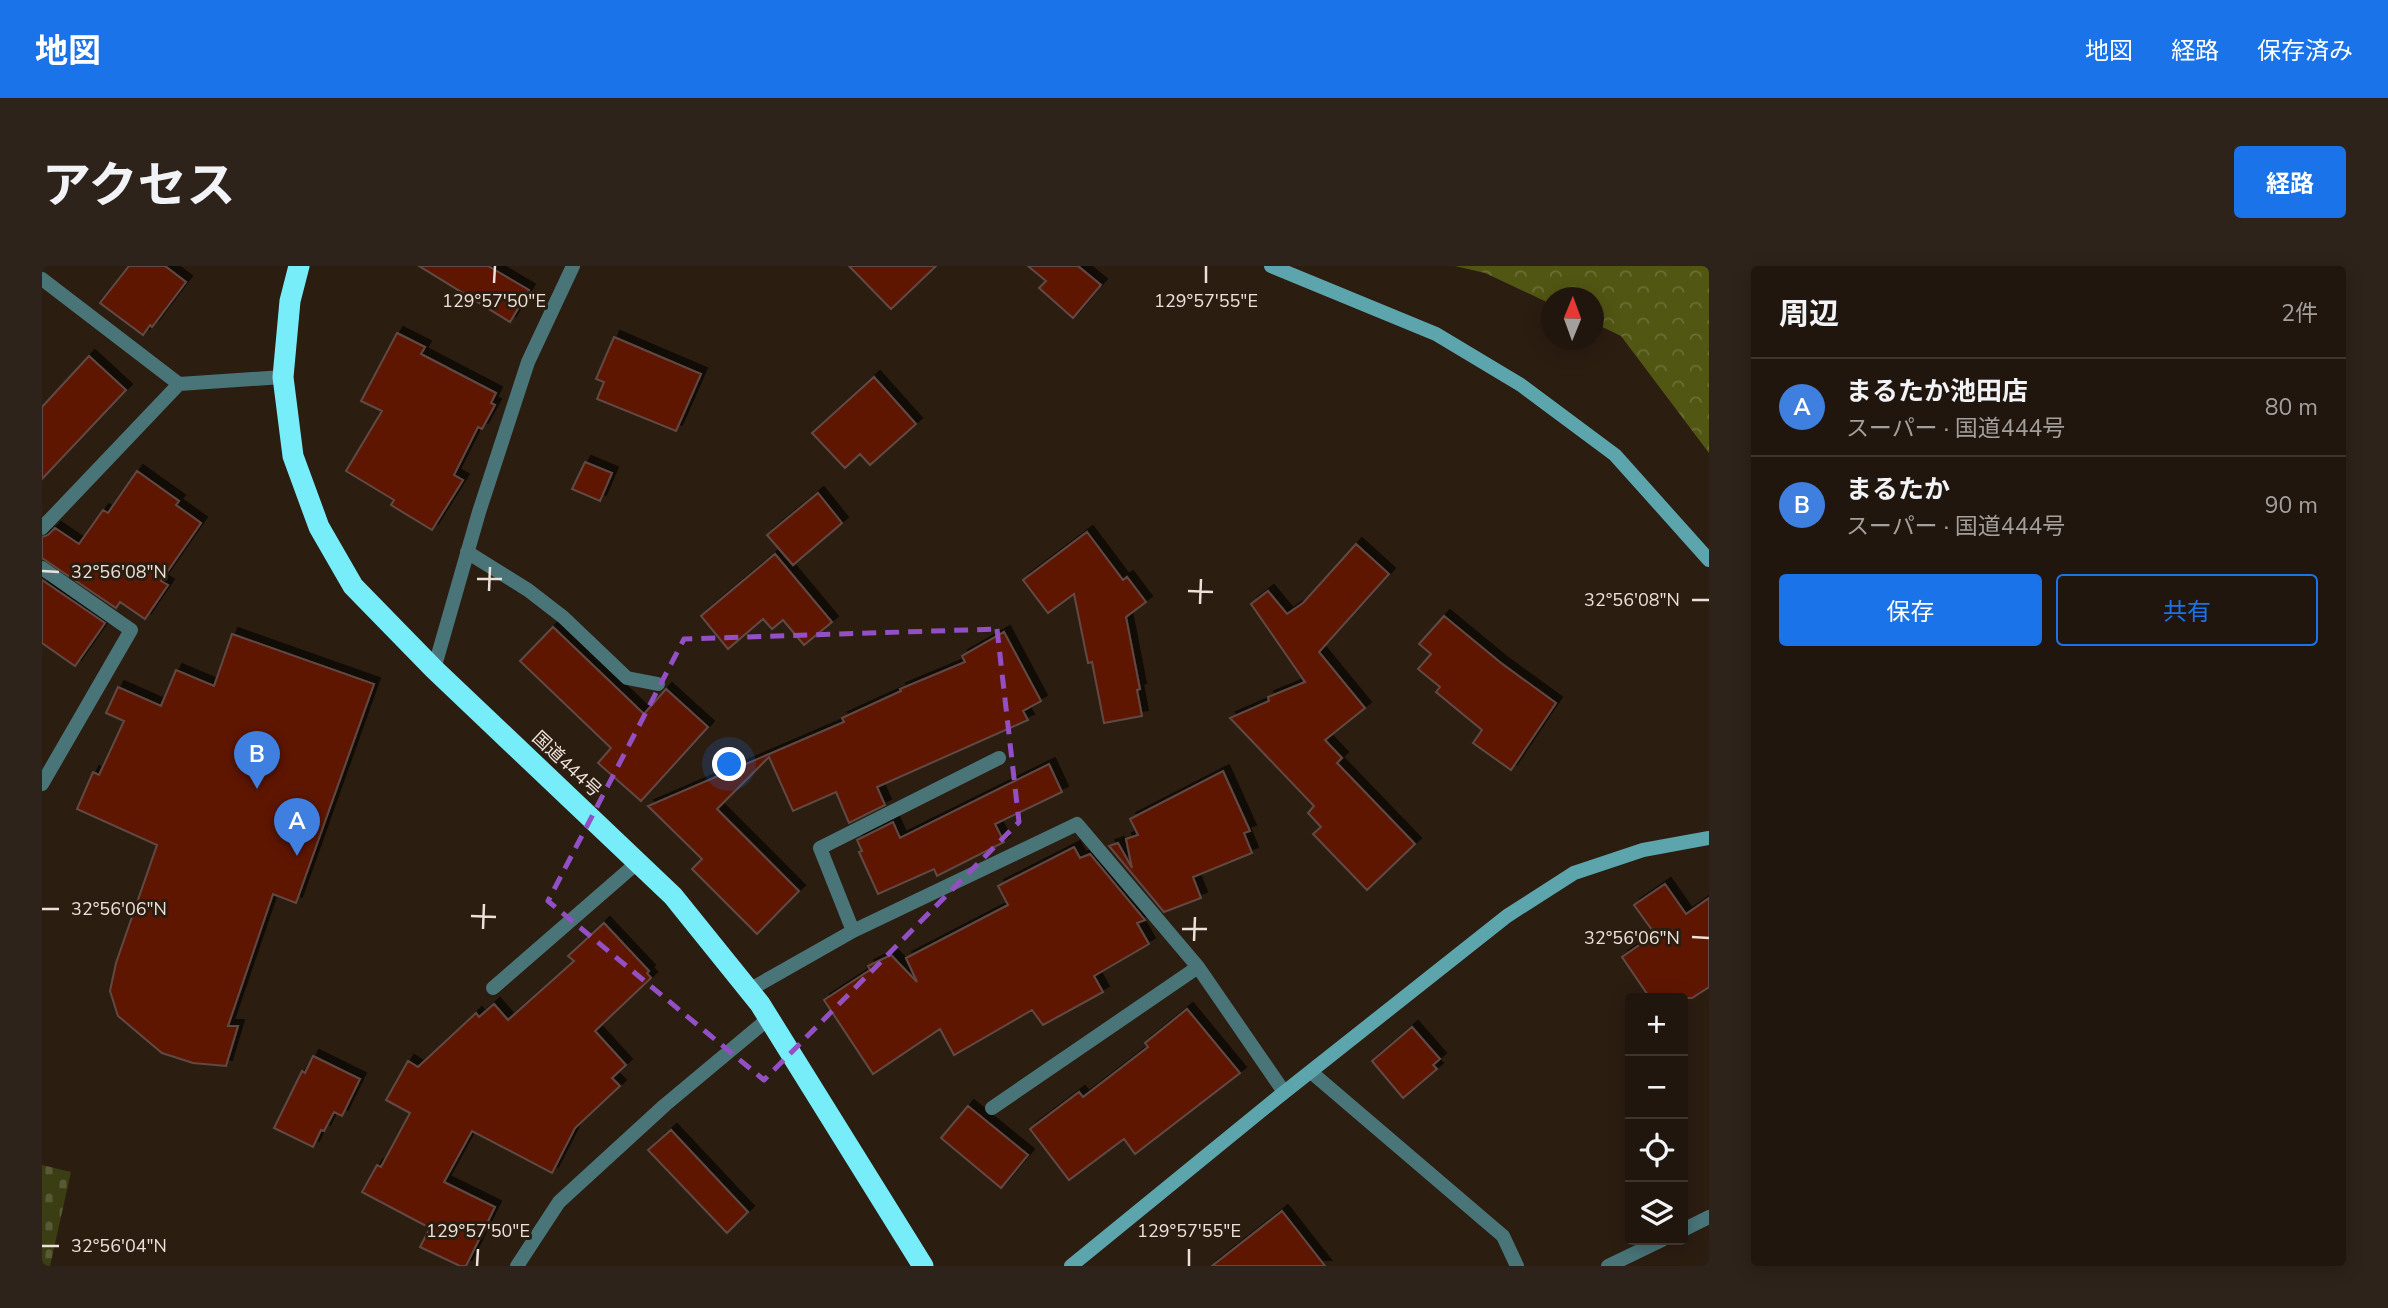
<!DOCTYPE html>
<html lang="ja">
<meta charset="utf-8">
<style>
body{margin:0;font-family:"Nunito Sans","Noto Sans JP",sans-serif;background:#2d231b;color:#f1f3f6}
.controls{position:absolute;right:21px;bottom:21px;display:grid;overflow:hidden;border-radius:7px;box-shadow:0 4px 18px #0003}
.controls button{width:63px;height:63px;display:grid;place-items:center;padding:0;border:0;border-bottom:2px solid #3e352e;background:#21160d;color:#f1f3f6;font:35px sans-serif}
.compass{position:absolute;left:1499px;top:21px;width:63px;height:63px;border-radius:50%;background:#21160d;box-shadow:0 4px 18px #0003;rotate:1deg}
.you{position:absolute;left:688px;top:499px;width:24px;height:24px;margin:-18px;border:5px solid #fff;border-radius:50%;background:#1a73e8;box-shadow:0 0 0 10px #1a73e833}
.badge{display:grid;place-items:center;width:46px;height:46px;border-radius:50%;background:#1a73e8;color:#fff;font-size:23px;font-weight:700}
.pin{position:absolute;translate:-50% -58px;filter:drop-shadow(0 2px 4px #0008)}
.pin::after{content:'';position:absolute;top:37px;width:24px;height:21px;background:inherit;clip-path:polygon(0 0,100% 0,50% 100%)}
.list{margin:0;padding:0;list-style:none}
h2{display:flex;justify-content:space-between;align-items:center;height:91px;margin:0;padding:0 28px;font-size:30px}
h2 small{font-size:23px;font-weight:400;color:#a29f9d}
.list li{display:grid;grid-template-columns:46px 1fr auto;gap:21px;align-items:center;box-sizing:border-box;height:98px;padding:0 28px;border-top:2px solid #3e352e}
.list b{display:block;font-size:26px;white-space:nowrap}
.list p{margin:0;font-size:23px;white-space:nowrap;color:#a29f9d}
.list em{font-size:23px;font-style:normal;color:#a29f9d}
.actions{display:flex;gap:14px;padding:21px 28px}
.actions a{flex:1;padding:16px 0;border:2px solid #1a73e8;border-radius:7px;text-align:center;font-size:24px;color:#1a73e8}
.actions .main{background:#1a73e8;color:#fff}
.icon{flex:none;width:38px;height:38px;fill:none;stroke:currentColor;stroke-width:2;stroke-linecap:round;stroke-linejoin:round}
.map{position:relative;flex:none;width:1667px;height:1000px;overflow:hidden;border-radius:7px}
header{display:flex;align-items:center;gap:42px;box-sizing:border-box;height:98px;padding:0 35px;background:#1a73e8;color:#fff}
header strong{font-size:33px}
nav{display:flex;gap:38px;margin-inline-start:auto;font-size:24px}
.intro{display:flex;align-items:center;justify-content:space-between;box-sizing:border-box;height:168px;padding:0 42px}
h1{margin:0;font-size:49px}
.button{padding:18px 32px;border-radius:7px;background:#1a73e8;color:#fff;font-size:24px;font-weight:700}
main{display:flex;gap:42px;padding:0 42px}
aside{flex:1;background:#21160d;border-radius:7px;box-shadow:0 4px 18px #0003}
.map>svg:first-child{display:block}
.forest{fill:url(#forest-crowns)}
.cemetery{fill:url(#cemetery-stones)}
.building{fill:#5e1603;stroke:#604a44;stroke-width:2;filter:url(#shadow)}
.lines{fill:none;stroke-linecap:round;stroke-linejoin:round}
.street{stroke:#497579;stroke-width:14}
.secondary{stroke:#5ca5ad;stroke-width:14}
.highway{stroke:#76edf9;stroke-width:21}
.marked{fill:none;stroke:#9250c4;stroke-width:5;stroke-dasharray:14 9;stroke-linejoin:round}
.ticks{fill:none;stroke:#ece1da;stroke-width:2.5}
.labels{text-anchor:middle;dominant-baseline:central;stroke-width:6;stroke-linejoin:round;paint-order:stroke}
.street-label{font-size:18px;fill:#ece1da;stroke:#2c1d11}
.ticks-label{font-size:18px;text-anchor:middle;fill:#ece1da;stroke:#2c1d11;stroke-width:6;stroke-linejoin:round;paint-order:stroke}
</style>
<header>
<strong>地図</strong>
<nav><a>地図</a><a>経路</a><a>保存済み</a></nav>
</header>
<div class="intro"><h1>アクセス</h1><a class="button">経路</a></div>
<main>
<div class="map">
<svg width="1667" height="1000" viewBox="0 0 1667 1000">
<defs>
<pattern id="forest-crowns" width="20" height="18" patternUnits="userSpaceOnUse" patternTransform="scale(1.75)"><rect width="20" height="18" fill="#525613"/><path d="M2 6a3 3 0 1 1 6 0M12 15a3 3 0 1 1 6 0" fill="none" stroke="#6b6e35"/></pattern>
<pattern id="cemetery-stones" width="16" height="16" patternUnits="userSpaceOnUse" patternTransform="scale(1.75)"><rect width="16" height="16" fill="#3b3d13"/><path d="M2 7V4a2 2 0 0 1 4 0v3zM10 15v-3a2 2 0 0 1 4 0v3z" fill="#585935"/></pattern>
<filter id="shadow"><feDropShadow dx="6" dy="-6" stdDeviation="0" flood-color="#0009"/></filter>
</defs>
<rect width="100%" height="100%" fill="#2c1d11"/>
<path class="forest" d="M1413,0h254v187l-88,-117 -27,-13v-25h-42l-1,6 -66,-31z"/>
<path class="cemetery" d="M0,899l29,7 -21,94h-8z"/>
<path class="building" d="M87,0h36l21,16 -34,45 -2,-2 -7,10 -43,-32z
M377,0h69l41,24 -19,32z
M807,0h87l-45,43z
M986,0h50l23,19 -28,33 -34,-30 7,-7z
M355,67l28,14 -4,7 75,39 -5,10 4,2 -13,24 -4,-2 -24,48 9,5 -31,50 -41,-25 3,-5 -48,-29 36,-60 -21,-10z
M572,71l87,37 -25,57 -79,-32 7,-17 -8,-3z
M47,90l37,34 -84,89v-72z
M832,111l42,47 -46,41 -10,-11 -15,14 -33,-35z
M543,196l27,11 -12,28 -28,-12z
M95,205l42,30 -3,4 25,18 -40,58 7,4 -23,34 -25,-17 -4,6 -74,-50v-21l6,-2 7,-7 24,16 24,-34 5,3z
M776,227l24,30 -49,42 -26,-30z
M1045,266l36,48 4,-3 19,25 -20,15 14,72 -3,1 5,26 -38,7 -12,-61 -4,1 -14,-69 -26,19 -25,-33z
M1314,278l33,30 -70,78 46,56 -40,32 17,18 -5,5 78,81 -48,46 -54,-56 8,-7 -13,-14 6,-7 -84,-88 39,-17 -1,-4 37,-15 -54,-78 17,-13 19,23 16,-11z
M733,288l57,68 -28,23 -21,-25 -11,9 -9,-10 -35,30 -27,-33z
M0,314l63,43 -30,43 -33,-23z
M1402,350l57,47 55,40 -45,67 -38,-27 9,-13 -46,-38 4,-5 -22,-18 13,-15 -12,-10z
M511,361l91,87 22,-25 42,38 -67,74 -43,-38 13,-15 -91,-87z
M962,366l37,69 -18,10 5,9 -151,67 8,18 -36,18 -13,-31 -43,19 -24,-54 -52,52 82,82 -42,43 -65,-65 10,-10 -54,-53 196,-84 -2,-4 59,-27 -1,-2 65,-27 -3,-6z
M190,368l142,50 -78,219 -23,-9 -45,132h10l-12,40 -33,-3 -31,-10 -44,-37 -8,-25 6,-28 41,-118 -80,-36 16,-37 6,3 25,-54 -18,-8 12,-26 43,19 15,-36 38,16z
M1007,498l13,28 -67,32 9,18 -67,34 -3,-7 -56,25 -19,-42 3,-1 -5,-11 36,-18 7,16z
M1181,505l27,60 -6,2 8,20 -59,24 8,21 -37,14 -55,-66 9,-3 14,25 -6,-29 12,-4 -8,-16z
M1032,581l6,11 10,-4 55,66 -8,3 12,21 -55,32 9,16 -60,33 -11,-15 -78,45 -14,-26 -67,45 -49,-74 46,-30 -2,-4 23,-11 26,27 -11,-24 102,-53 -10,-19z
M1623,618l21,30 23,-16v89l-17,11h-42l-28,-41 33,-23 -21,-29z
M562,657l45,48 -2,2 4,5 -56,53 31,34 -14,13 8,8 -45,42 -23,45 -80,-42 -28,51 51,25 -29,59h-6l-40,-19 10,-19 -68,-36 15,-27 4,2 29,-54 -24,-13 22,-39 10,6 58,-54 3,4 15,-13 14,16 66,-59 -6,-5z
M1145,743l53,64 -105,81 -11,-15 -55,41 -39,-51 49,-37 4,5 65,-50 -3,-4z
M1370,761l28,32 -7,6 4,4 -34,29 -31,-37z
M271,790l47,23 -18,37 -8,-4 -10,19 -3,-1 -8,17 -39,-19 28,-57 3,2z
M926,840l60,49 -27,33 -60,-50z
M629,864l77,82 -21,21 -79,-83z
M1240,945l43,55h-113z"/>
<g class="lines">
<path class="street" d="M0,13l137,105 104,-7
M0,262l137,-144
M425,286l61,38 35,27 64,61 31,6
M0,302l89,62 -89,154
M392,403l45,-157 49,-150 45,-96
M811,665l-33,-83 179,-90
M451,722l145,-126
M707,724l104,-59 224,-107 121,143
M1269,806l192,164 14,30
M950,842l206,-141 86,125
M1641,964l26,-13
M475,1000l42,-64 106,-97 103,-86
M1566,1000l54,-26"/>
<path class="secondary" d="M1229,0l165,68 85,51 94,70 94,105
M1029,1000l206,-168 230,-182 67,-43 69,-23 66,-12"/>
<path class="highway" d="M257,0l-9,35 -7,76 10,79 26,71 34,59 81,83 239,227 87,108 163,262"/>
</g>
<path class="marked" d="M955,363l22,193 -255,258 -216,-179 136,-262z"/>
<path class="ticks" d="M452,17l1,-17M1164,17v-17M0,305l17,1M435,313h25M447,325l1,-24M1146,325l25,1M1650,334h17M1158,338l1,-25M0,643h17M429,650l25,1M441,663l1,-25M1140,663h25M1650,671l17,1M1152,675l1,-24M0,980h17M435,1000l1,-17M1147,1000v-17"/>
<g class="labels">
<g class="street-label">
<text transform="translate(525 498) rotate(43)">国道444号</text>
</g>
</g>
<g class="ticks-label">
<text x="452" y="41">129°57'50"E</text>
<text x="1164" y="41">129°57'55"E</text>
<text x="77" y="312">32°56'08"N</text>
<text x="1590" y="340">32°56'08"N</text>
<text x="77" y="649">32°56'06"N</text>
<text x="1590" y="678">32°56'06"N</text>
<text x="436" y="971">129°57'50"E</text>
<text x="1147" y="971">129°57'55"E</text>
<text x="77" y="986">32°56'04"N</text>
</g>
</svg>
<div class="controls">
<button>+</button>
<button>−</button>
<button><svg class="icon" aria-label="locate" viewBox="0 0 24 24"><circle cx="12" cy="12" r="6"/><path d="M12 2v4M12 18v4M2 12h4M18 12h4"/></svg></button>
<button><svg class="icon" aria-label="layers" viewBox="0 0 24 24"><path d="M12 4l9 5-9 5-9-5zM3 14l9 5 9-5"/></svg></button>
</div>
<svg class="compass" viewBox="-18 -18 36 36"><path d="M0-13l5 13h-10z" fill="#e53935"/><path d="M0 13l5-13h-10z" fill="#a29f9d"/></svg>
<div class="you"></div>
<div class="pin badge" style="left:255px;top:590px;background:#3f7fe0">A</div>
<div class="pin badge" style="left:215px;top:523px;background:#3f7fe0">B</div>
</div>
<aside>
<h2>周辺<small>2件</small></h2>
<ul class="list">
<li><span class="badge" style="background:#3f7fe0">A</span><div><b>まるたか池田店</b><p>スーパー · 国道444号</p></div><em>80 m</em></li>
<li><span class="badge" style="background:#3f7fe0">B</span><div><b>まるたか</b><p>スーパー · 国道444号</p></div><em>90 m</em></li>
</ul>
<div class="actions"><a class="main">保存</a><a>共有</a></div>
</aside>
</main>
